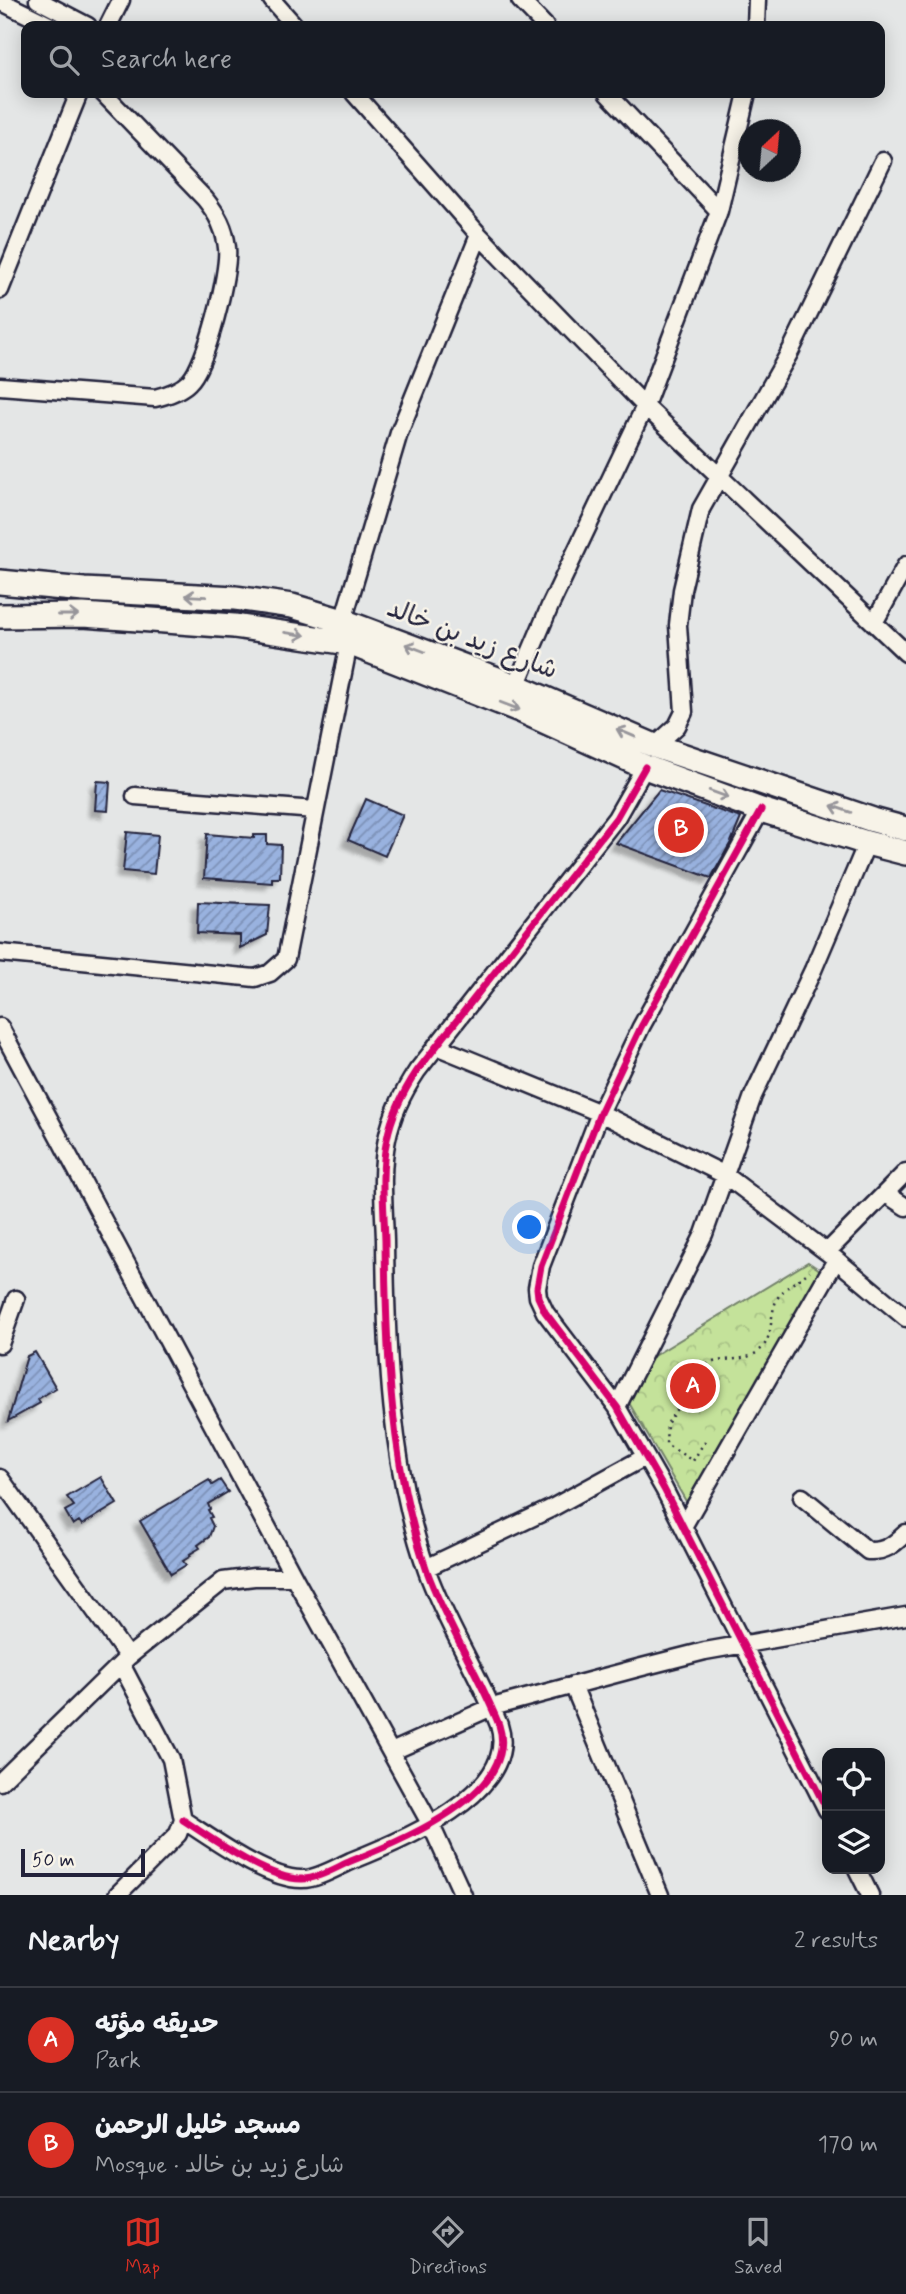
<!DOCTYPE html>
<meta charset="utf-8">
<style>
body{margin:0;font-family:Mynerve,"Playpen Sans Arabic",sans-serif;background:#242831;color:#f1f3f6}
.controls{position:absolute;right:21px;bottom:21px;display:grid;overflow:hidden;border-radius:14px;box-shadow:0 4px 18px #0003}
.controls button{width:63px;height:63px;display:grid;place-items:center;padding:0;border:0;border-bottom:2px solid #363941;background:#171b24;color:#f1f3f6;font:35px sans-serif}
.compass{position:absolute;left:738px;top:119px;width:63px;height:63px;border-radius:50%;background:#171b24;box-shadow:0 4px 18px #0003;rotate:26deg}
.scale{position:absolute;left:21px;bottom:18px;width:124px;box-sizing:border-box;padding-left:7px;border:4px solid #22223b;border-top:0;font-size:19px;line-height:24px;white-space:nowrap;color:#22223b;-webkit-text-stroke:5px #f7f3e8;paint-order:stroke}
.you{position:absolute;left:530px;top:1228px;width:24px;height:24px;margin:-18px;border:5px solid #fff;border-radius:50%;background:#1a73e8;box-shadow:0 0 0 10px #1a73e833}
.badge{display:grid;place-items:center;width:46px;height:46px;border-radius:50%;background:#d93025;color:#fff;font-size:23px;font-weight:700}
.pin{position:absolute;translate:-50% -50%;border:4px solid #fff;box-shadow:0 2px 7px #0006}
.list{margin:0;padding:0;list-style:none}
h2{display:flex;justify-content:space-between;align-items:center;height:91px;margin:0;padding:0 28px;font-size:30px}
h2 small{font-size:23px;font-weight:400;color:#9ea1a6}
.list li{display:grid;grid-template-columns:46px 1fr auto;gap:21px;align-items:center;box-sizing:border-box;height:105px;padding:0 28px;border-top:2px solid #363941}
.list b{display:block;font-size:26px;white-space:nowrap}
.list p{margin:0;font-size:23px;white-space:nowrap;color:#9ea1a6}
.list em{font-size:23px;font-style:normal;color:#9ea1a6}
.icon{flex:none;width:38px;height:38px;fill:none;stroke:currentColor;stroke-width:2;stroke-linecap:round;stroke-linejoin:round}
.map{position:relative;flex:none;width:906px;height:1895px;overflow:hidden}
.search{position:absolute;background:#171b24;box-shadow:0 4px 18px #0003;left:21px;right:21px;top:21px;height:77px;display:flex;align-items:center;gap:18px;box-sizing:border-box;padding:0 24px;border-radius:14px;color:#9ea1a6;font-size:26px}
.sheet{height:301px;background:#171b24}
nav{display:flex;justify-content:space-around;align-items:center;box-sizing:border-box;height:98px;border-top:2px solid #363941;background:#171b24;font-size:19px;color:#9ea1a6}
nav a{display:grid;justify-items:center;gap:4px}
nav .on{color:#d93025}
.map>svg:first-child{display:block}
.park{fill:url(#park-crowns);stroke:#73826a;stroke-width:2}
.building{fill:url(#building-hatch);stroke:#22223b;stroke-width:2;filter:url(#shadow)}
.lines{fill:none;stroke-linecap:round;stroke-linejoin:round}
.street-casing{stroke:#22223b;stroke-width:21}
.secondary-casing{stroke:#22223b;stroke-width:28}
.path{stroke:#22223b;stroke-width:2.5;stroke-dasharray:2 5;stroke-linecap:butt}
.street{stroke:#f7f3e8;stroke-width:16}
.secondary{stroke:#f7f3e8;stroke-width:23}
.cycleway-casing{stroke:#f7f3e8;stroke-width:11}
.cycleway{stroke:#d6006c;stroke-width:7}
.oneway{stroke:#97959a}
.labels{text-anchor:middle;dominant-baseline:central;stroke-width:5;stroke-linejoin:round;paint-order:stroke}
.street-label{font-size:26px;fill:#22223b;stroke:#f7f3e8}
</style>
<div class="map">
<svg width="906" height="1895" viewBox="0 0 906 1895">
<defs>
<pattern id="park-crowns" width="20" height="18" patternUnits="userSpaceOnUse" patternTransform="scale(1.75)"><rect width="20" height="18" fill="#c4e29a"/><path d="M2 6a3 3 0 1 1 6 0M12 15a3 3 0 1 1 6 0" fill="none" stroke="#a8c286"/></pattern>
<pattern id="building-hatch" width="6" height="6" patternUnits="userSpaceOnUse" patternTransform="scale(1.75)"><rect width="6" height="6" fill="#99b2df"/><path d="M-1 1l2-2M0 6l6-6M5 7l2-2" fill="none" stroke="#7c90b6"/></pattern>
<filter id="shadow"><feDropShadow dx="-6" dy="6" stdDeviation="2" flood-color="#0004"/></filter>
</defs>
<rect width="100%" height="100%" fill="#e4e6e6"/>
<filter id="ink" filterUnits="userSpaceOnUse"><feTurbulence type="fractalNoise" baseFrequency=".0143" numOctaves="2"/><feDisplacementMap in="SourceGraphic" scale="14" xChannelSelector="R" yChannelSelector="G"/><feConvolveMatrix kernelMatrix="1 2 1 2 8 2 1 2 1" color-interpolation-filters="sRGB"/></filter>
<g filter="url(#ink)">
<path class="park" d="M808,1262l12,8 -133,233 -58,-100 1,-11 17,-32z"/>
<path class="building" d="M97,781l13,1 -2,29 -13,-1z
M659,790l82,28 -10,24 -20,36 -95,-35z
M366,799l37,16 -18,41 -37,-16z
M127,832l31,3 -4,39 -31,-3z
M207,834l47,4v-3h13v9l14,1 -1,33h-8v5l-68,-5z
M198,902l72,3 -3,30 -27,13v-13l-43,-2z
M35,1352l21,36 -18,11 2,4 -32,18 19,-65z
M101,1477l16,27 -35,21 -3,-4 -6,4 -8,-14 9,-5 -7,-9z
M209,1480l3,5 8,-5 8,12 -20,12 2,5 -2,1 4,7 -3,1 4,8 -4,11 -11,8 2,3 -10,6 1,2 -8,5 3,4 -15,9 -31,-53z"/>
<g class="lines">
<defs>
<path id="street" d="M38,0l50,26
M272,0l23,26
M520,0l25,26
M0,1l51,25
M108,26l13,-26
M756,26l1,-26
M354,93l125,142 166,171 261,247
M607,93l112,118
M0,290l79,-197
M0,386l155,12c13,-3 25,-7 34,-16 17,-15 41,-111 38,-134 -2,-20 -10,-34 -22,-49l-102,-106
M343,621l56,-188 80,-198
M874,623l32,-58
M516,686l34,-80 95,-200 74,-195 28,-118
M655,746l22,-20 7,-14 -6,-87 4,-35 19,-81 90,-159 92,-189
M135,796l180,14
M761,810l-120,217 -41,86 -59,153 -4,22 1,9 7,15 72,95 47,82 163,321
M0,953l255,25 15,-5 16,-14 63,-316
M0,1027l294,550
M436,1046l164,67 125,62 102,77 79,66
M886,1194l20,13
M827,1252l79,-80
M0,1344l16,-45
M617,1407l87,-173 49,-138 60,-126 54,-127
M0,1478l128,179
M802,1497l66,54c18,1 26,-7 38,-18
M684,1525l152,-265
M426,1568l124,-59 95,-52
M573,1685l87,210
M391,1752l101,-45 146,-39 67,-17 201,-35
M0,1782l128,-125 95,-76 31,-4h40l137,248 32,70
M183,1820c30,19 84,59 118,59 15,1 36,-12 50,-18 48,-19 170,-68 148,-136 -21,-53 -53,-101 -72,-154 -37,-105 -41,-221 -42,-331 -1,-33 -5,-69 2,-101 5,-25 16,-47 30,-68l199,-253 29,-51
M857,1869l13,26
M117,1895l61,-61 5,-14 -12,-61 -50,-95"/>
<path id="secondary" d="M0,582l84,8 151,8 57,8 51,15 173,65 139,60 218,74 33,9
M0,616l83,-1 151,11 115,17 173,68 123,56 116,43 106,33 39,10"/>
</defs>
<use href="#street" class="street-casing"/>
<use href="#secondary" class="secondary-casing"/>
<path class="path" d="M705,1441l-12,20 -27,-17 1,-20 37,-58c16,-10 36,-3 52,-13 19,-12 12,-35 21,-54 7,-12 22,-19 33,-28"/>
<use href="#street" class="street"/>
<use href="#secondary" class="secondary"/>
<defs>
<path id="cycleway" d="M761,810l-120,217 -41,86 -59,153 -4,22 1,9 7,15 72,95 47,82 163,321
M183,1820c30,19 84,59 118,59 15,1 36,-12 50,-18 48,-19 170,-68 148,-136 -21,-53 -53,-101 -72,-154 -37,-105 -41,-221 -42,-331 -1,-33 -5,-69 2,-101 5,-25 16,-47 30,-68l199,-253 29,-51"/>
</defs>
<use href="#cycleway" class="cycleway-casing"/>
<use href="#cycleway" class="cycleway"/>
</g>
<defs><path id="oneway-shaft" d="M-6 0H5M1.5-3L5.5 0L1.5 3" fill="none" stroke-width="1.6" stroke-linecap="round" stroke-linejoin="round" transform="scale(1.75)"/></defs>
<g class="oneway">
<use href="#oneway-shaft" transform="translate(196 596) rotate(-177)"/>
<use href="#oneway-shaft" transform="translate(68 615)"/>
<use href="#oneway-shaft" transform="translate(295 634) rotate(9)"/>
<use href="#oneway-shaft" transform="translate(415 648) rotate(-159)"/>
<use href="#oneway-shaft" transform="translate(510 706) rotate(21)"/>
<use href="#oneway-shaft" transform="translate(626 733) rotate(-157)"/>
<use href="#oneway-shaft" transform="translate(719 794) rotate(20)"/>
<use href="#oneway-shaft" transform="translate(841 809) rotate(-161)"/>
</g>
</g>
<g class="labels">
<g class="street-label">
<text transform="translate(472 640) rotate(21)">شارع زيد بن خالد</text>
</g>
</g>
</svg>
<div class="controls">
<button><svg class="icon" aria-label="locate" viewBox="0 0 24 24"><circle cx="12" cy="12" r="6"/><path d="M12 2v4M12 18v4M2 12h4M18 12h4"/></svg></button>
<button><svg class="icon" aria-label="layers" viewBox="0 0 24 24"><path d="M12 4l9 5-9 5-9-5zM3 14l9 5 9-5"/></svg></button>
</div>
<svg class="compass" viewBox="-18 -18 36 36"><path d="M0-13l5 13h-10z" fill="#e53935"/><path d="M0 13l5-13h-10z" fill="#9ea1a6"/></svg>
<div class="scale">50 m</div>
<div class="you"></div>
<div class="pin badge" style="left:693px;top:1386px">A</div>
<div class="pin badge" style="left:681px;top:830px">B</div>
<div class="search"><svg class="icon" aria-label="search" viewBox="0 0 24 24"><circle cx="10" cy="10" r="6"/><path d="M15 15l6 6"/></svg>Search here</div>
</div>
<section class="sheet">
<h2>Nearby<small>2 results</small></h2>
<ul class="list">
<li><span class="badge">A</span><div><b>حديقه مؤته</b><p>Park</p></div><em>90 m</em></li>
<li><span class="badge">B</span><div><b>مسجد خليل الرحمن</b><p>Mosque · شارع زيد بن خالد</p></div><em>170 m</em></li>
</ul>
</section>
<nav>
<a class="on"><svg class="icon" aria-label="map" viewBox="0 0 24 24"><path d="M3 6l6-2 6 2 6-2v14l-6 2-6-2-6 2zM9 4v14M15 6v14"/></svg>Map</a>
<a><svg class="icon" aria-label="directions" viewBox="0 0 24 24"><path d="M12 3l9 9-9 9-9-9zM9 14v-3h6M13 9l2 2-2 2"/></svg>Directions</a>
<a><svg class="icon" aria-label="saved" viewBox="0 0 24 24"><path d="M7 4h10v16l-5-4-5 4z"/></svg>Saved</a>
</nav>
